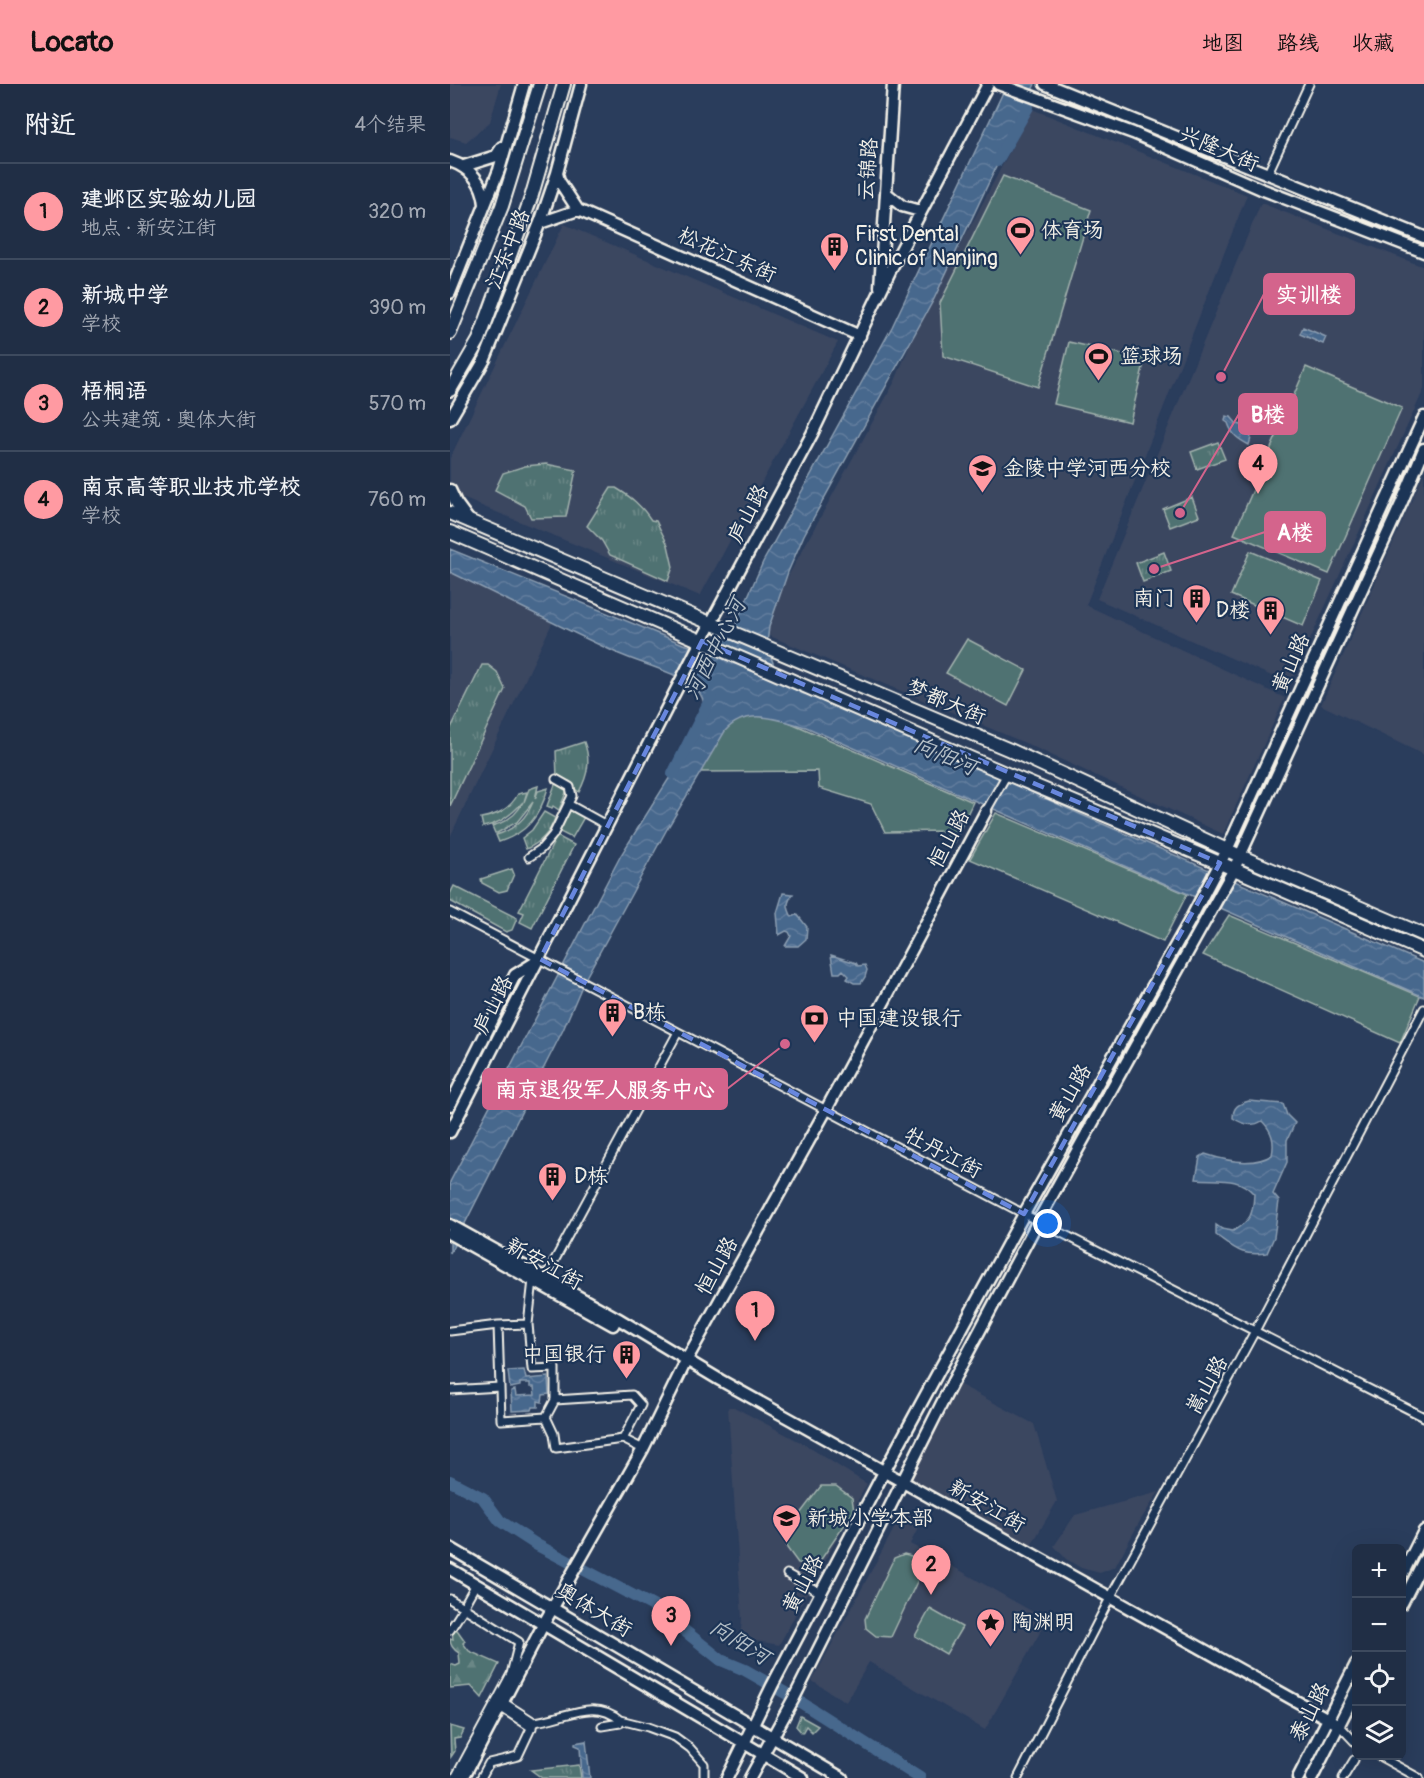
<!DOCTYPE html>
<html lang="zh">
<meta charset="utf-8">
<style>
body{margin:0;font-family:Pangolin,"LXGW WenKai TC",sans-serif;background:#2d3a50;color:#f1f3f6}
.controls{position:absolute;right:18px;bottom:18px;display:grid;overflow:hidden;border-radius:9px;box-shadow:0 6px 24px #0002}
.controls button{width:54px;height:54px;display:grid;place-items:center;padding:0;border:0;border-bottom:2px solid #3d4a5e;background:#202e45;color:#f1f3f6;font:30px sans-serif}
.you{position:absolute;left:598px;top:1140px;width:21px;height:21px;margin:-15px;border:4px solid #fff;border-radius:50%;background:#1a73e8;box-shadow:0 0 0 9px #1a73e833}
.badge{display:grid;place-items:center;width:39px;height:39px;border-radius:50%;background:#ff9aa2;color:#111;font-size:20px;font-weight:700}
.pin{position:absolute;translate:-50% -50px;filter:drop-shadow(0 2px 3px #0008)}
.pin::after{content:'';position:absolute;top:32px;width:21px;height:18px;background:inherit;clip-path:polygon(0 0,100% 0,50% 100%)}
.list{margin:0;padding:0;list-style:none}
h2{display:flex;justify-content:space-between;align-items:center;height:78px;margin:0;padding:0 24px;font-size:26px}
h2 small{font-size:20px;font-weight:400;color:#a2a8b3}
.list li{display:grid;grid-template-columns:39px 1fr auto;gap:18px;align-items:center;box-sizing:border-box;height:96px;padding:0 24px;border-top:2px solid #3d4a5e}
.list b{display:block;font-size:22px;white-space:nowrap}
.list p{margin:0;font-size:20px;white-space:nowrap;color:#a2a8b3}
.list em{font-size:20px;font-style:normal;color:#a2a8b3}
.icon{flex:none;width:33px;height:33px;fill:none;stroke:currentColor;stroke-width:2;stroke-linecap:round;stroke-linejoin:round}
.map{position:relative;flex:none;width:974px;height:1694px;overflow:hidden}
header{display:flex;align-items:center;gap:36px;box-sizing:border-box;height:84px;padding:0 30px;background:#ff9aa2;color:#111}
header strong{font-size:28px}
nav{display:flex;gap:33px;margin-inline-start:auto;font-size:21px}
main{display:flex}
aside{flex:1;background:#202e45}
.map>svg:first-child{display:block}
.built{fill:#3a4661}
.grass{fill:url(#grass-tufts);stroke:#a2b2ad;stroke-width:1.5}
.forest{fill:url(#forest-firs);stroke:#a2b2ad;stroke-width:1.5}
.green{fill:#507272;stroke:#a2b2ad;stroke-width:1.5}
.water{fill:url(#water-waves);stroke:#8c9eb1;stroke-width:1.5}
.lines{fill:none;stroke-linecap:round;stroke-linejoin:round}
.river{stroke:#47678d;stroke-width:12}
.street-casing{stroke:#f4f1e8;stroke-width:11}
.secondary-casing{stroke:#f4f1e8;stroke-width:15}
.primary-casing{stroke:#f4f1e8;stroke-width:16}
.street{stroke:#1d3557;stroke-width:7}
.secondary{stroke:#1d3557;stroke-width:10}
.primary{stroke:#1d3557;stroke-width:12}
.marked{fill:none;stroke:#6887de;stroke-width:4.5;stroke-dasharray:12 8;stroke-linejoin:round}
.labels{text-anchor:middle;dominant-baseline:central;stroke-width:4.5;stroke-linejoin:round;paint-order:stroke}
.street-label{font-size:21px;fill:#f4f1e8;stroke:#1d3557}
.poi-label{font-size:21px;fill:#f4f1e8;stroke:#1d3557;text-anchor:start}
.water-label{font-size:22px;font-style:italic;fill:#b7c1c8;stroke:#1d3557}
.leader{fill:none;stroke:#d4648c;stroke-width:2}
.callout-dot{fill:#d4648c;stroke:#1d3557;stroke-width:2}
.callout{fill:#d4648c;stroke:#d4648c;stroke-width:2}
.callout-label{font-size:22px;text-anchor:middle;font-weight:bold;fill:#fff}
</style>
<header>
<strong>Locato</strong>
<nav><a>地图</a><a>路线</a><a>收藏</a></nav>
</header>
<main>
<aside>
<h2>附近<small>4个结果</small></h2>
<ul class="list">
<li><span class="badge">1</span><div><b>建邺区实验幼儿园</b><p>地点 · 新安江街</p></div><em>320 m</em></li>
<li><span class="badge">2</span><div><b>新城中学</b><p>学校</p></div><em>390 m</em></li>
<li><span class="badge">3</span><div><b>梧桐语</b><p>公共建筑 · 奥体大街</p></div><em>570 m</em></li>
<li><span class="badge">4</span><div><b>南京高等职业技术学校</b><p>学校</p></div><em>760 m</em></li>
</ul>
</aside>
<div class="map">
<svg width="974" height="1694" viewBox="0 0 974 1694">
<defs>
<pattern id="grass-tufts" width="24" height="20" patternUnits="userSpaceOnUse" patternTransform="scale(1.5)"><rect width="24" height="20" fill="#507272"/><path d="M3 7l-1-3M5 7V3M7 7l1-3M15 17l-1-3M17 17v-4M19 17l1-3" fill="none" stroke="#6a8786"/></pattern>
<pattern id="forest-firs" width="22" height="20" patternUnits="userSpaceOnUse" patternTransform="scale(1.5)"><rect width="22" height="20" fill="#507272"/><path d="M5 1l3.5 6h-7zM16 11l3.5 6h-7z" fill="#6a8786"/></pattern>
<pattern id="water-waves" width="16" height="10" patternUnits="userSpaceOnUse" patternTransform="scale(1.5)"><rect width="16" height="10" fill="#47678d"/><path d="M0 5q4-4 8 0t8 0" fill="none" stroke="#627d9d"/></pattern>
</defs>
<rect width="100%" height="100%" fill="#2a3d5c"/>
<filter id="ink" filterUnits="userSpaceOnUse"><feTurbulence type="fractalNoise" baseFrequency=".0167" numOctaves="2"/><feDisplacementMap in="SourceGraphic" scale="12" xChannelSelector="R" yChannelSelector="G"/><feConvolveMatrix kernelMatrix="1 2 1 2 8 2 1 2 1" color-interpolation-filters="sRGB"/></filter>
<g filter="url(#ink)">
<path class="built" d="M0,0h51l-11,38 -24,20 -16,-5z
M582,25l215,86 -161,410 199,93 -62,136 -198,-91 -267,-112 137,-250 22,-53z
M811,119l163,64v122l-134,295 -193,-85z
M114,140l274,118 -138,254 -250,-103v-35z
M974,389v282l-103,-50z
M0,487l107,42 -107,224z
M503,1297l81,43 23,77 -29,50 -124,-70z
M278,1323h6l70,37 63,40 -88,161 -39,-7 2,-19z
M709,1408l-19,29 -25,46 -15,6 -19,-5 -15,-9 -12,-13 21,-31z
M454,1426l19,9 -13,25 51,27 86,49 -62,110 -116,-68 -23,40 -34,-21z"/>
<path class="grass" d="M768,358l7,17 -28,10 -6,-17z
M96,380l30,6 -10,47 -35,1 -6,-12 -30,-16 8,-17 22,-7z
M161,404h5c15,9 25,17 35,32l5,1 12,24 5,22 -5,14 -58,-26 -8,-14 -15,-15z
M742,413l7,19 -29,11 -7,-18z
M714,468l7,19 -28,11 -7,-19z
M32,581h6l9,7 8,17 -55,117v-76z
M134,658c7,18 4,33 -5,50l-22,-14 -1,-27z
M106,698l11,8 -8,20 -6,-4 -1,2 -5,-2z
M88,702l-3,13 3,-8 10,-3c-8,28 -21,45 -49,54l-3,-7c17,-5 30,-16 37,-33l-16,20 -20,11h-2l-3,-7c14,-4 25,-11 31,-24 -12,13 -22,21 -40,25l-2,-9c17,-3 29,-9 37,-24l9,-2 -3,10 5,-13z
M119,726l15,7 -12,21 -14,-7z
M94,728l11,6c-5,15 -15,25 -29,31l-4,-11 10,-8z
M107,752l17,9 -42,83 -12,-6 4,-9 -5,-2z
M62,785l2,5 -7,16 -8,2 -17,-9 -1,-4z
M4,802l63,32 -5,12 -6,2 -56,-31v-7z
M350,1632l18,10 -6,6 -6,-6 -4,7 -6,-7z
M129,1681l2,13h-39l-11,-8z"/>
<path class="forest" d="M5,1543l10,14 -2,2 6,8 30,13 -17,34 -11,-12 -21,2v-24l6,2 4,-2 -1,-11c-5,-3 -9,-7 -9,-14l3,1 -1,-10z
M0,1642l14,4 -4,8 -6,1 1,12 -4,6z"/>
<path class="green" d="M553,92l88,34 -53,177 -95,-31 -3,-53z
M619,258l76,17 -15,63 -76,-18z
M856,283l96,41 -73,166 -95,-40z
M800,467l72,30 -19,45 -72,-31z
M517,555l59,31 -18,36 -62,-33z
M295,619l228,99 -22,46 -6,-17 -60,1 -14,-28 -52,-16 -1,-17 -117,1 23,-61z
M546,729l191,81 -24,48 -193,-83z
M779,831l191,81 -20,47 -197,-88z
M371,1402h15l16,12 2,13 -36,53 -20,-1 -11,-15v-17z
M454,1470c10,2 16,5 19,15l-32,68 -15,-1 -10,-8 -1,-9 29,-61z
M480,1525l32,18 -16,27 -31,-18z"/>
<path class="water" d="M557,0h28l-101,215 -130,236 -16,37 -19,55 -2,17 7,22 17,17 291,132 342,148v34l-618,-270c-28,-7 -59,-21 -81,4l-58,98 -82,150 -22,51 -113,223v-71l171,-327 79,-126c4,-13 8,-28 -3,-39 -21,-19 -53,-25 -78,-36 -57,-26 -113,-55 -169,-82v-23l233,95 22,6 10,-1 10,-8 9,-13 29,-66 129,-235z
M853,243l23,10 -3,7 -23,-10z
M776,332l5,1 6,7 10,2 4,12 -2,7c-11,-6 -17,-10 -21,-22l-3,-2z
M333,809l10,1c-7,9 -6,13 -1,23l5,-3 10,13 -1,12 -8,7h-13l6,-10 -2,-4 -3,-1 -7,4 -2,-22z
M381,871l25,8 2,3 7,-1 2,5 -2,7 -4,6h-7l-7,-4 2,-3 -6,-6 -3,3h-6z
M799,1017l34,3 4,11 8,8 -8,17v22l-14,32 6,7 -5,36 -7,16c-26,3 -30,-3 -51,-18v-10l6,4 11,2c18,-11 20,-16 21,-37 -15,-18 -36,-13 -58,-15l4,-22 5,-3c21,7 48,13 67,1 3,-14 0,-24 -10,-34 -9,6 -20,3 -29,-3 0,-12 6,-14 16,-17z
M74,1286l2,9 22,-2 1,17 -6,1 -1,7 -4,-1v6h-5l-1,3 -20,1 -1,-20 4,-1 1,6 19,-1 -1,-8h-4v-4h-10v3l-10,2 -2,-17z
M136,1657l4,37h-8l-2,-31 -5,-2v-2z"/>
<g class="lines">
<path class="river" d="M547,77l31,-54
M223,690l38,-76
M0,1397l33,17 17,23 37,24 118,62 66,53 24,10 49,28 126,80"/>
<defs>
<path id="street" d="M817,91l42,-91
M118,720l40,22
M536,727l21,-37
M79,773l12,-8 12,-14 19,-39 -2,-9 -14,-8
M0,828l574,302 400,203
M95,1194l133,-246
M83,1196l-5,44 -30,1 3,95 45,-3 8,17 2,14 67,-9 20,10
M78,1240l4,45 23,-1v32l77,-5 9,10 -18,34
M0,1247l48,-6
M0,1306l50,-3
M96,1333l9,-17
M337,1490l34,19
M0,1515l69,43 -8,32 -56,104
M13,1523l13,-23
M0,1546l14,-22
M53,1618l31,20
M50,1623l32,21
M170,1636l28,7 27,10 15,11 14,16v14
M889,1641l17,18
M929,1672l40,22
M31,1694l8,-15 29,-7 16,-34c30,-3 60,-25 86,-2v3l-18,3
M568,1694l92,-180 145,-267 169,-322
M893,1694l11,-18"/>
<path id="secondary" d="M548,0l135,49 128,56 163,63
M595,0l379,153
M0,77c20,7 33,21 35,43
M14,82l32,-10 6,-9
M107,89l2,8 19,29
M436,109l16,13 18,5
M128,126l282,126
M90,139l38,-13
M430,203l13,-203
M0,209l49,-123 25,-86
M0,335l35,-60 56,-139 16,-47 24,-89
M0,406l6,13 14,19
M0,1021l65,-130 21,-13
M0,1048l245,-479 117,-219 80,-167 96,-183
M0,1141l167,93 103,62 619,345
M0,1150l163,91 4,-7
M0,1464l392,230
M0,1485l353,209
M952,1491l22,-44
M952,1519l22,-43
M13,1694l80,-153 100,-176 44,-90 139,-249 160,-299
M277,1694l45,-92 113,-216 139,-256 165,-292 38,-72 197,-433
M300,1694l44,-80 159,-317 85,-160 196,-352 167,-365 23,-55
M848,1694l58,-114
M862,1694l44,-87"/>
<path id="primary" d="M0,249l52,-127 38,-122
M0,306l29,-50 52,-142 33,-114
M0,429l560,237 230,106 184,79
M0,448l557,242 227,95 190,82"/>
</defs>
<use href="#street" class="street-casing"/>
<use href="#secondary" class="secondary-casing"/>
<use href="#primary" class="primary-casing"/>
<use href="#street" class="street"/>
<use href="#secondary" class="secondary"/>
<use href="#primary" class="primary"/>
</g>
</g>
<path class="marked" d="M252,557l518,222 -196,351 -484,-255z"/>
<defs>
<symbol id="stadium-pin" viewBox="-11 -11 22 30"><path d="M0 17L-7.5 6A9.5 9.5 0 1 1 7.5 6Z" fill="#ff9aa2" stroke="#1d3557"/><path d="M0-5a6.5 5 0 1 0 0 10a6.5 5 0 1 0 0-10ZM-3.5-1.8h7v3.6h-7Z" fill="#111"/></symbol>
<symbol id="building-pin" viewBox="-11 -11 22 30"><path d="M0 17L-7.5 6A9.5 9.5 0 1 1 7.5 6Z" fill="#ff9aa2" stroke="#1d3557"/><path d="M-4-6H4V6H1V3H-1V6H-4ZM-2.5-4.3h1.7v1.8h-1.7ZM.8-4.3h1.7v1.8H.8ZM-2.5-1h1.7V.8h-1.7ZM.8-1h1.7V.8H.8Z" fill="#111"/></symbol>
<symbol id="school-pin" viewBox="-11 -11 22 30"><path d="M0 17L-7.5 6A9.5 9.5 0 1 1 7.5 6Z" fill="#ff9aa2" stroke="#1d3557"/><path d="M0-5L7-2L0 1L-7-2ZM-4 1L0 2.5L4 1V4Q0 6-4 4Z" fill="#111"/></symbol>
<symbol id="bank-pin" viewBox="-11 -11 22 30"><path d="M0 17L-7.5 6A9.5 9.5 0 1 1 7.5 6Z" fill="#ff9aa2" stroke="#1d3557"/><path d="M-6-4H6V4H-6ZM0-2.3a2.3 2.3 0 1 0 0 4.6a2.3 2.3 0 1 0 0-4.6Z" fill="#111"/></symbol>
<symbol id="sight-pin" viewBox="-11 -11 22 30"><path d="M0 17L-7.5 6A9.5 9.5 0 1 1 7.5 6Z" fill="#ff9aa2" stroke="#1d3557"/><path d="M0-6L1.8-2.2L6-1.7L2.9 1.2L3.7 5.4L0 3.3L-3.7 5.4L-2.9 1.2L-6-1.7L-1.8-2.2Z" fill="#111"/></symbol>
</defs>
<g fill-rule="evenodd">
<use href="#stadium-pin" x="554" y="130" width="33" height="45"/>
<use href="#building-pin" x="368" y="146" width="33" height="45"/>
<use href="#stadium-pin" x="632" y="256" width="33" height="45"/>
<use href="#school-pin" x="516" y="368" width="33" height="45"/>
<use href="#building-pin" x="730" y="498" width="33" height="45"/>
<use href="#building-pin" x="804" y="510" width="33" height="45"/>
<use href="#building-pin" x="146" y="912" width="33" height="45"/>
<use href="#bank-pin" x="348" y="918" width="33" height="45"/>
<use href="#building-pin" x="86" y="1076" width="33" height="45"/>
<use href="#building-pin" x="160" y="1254" width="33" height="45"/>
<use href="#school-pin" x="320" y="1418" width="33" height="45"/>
<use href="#sight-pin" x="524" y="1522" width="33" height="45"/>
</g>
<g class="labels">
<g class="street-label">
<text transform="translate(769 65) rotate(23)">兴隆大街</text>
<text transform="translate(418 85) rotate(-86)">云锦路</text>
<text transform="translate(58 165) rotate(-68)">江东中路</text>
<text transform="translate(277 171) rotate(24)">松花江东街</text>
<text transform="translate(298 430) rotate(-62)">庐山路</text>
<text transform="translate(841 579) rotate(-66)">黄山路</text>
<text transform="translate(496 618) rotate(23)">梦都大街</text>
<text transform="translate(499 755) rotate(-62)">恒山路</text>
<text transform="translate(43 921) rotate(-63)">庐山路</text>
<text transform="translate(620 1009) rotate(-60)">黄山路</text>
<text transform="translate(493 1069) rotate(28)">牡丹江街</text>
<text transform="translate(94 1180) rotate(29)">新安江街</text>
<text transform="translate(267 1182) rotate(-61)">恒山路</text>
<text transform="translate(757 1301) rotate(-61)">嵩山路</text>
<text transform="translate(537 1422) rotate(30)">新安江街</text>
<text transform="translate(353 1500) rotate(-62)">黄山路</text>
<text transform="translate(144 1526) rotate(31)">奥体大街</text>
<text transform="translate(860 1628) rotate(-63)">泰山路</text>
</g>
<g class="poi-label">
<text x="591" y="146">体育场</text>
<text x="405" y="150">First Dental<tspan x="405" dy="24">Clinic of Nanjing</tspan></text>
<text x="670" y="272">篮球场</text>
<text x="553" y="384">金陵中学河西分校</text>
<text x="725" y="514" text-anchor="end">南门</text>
<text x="800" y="526" text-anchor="end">D楼</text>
<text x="183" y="928">B栋</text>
<text x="386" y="934">中国建设银行</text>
<text x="124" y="1092">D栋</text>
<text x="156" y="1270" text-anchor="end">中国银行</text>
<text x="357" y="1434">新城小学本部</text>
<text x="562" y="1538">陶渊明</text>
</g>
<g class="water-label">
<text transform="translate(265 565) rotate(-63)">河西中心河</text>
<text transform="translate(495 672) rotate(23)">向阳河</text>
<text transform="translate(290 1558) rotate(32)">向阳河</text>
</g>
</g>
<path class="leader" d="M771 293L814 210M730 429L789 330M704 485L815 448M335 960L277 1005"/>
<g class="callout-dot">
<circle cx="771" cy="293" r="6"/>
<circle cx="730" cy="429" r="6"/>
<circle cx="704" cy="485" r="6"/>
<circle cx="335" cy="960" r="6"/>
</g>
<g class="callout">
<rect x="814" y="190" width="90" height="40" rx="6"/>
<rect x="789" y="310" width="58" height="40" rx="6"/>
<rect x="815" y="428" width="60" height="40" rx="6"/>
<rect x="33" y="985" width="244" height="40" rx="6"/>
</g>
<g class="callout-label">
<text x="859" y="218">实训楼</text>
<text x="818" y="338">B楼</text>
<text x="845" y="456">A楼</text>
<text x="155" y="1013">南京退役军人服务中心</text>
</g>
</svg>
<div class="controls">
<button>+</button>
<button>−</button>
<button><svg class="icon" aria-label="locate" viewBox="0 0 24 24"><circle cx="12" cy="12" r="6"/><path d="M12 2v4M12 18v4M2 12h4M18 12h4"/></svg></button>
<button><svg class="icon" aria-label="layers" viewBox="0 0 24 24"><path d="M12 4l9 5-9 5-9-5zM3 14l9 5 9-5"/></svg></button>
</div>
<div class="you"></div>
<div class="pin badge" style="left:305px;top:1257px">1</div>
<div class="pin badge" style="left:481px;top:1511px">2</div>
<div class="pin badge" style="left:221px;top:1562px">3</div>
<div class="pin badge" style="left:808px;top:410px">4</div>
</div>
</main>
